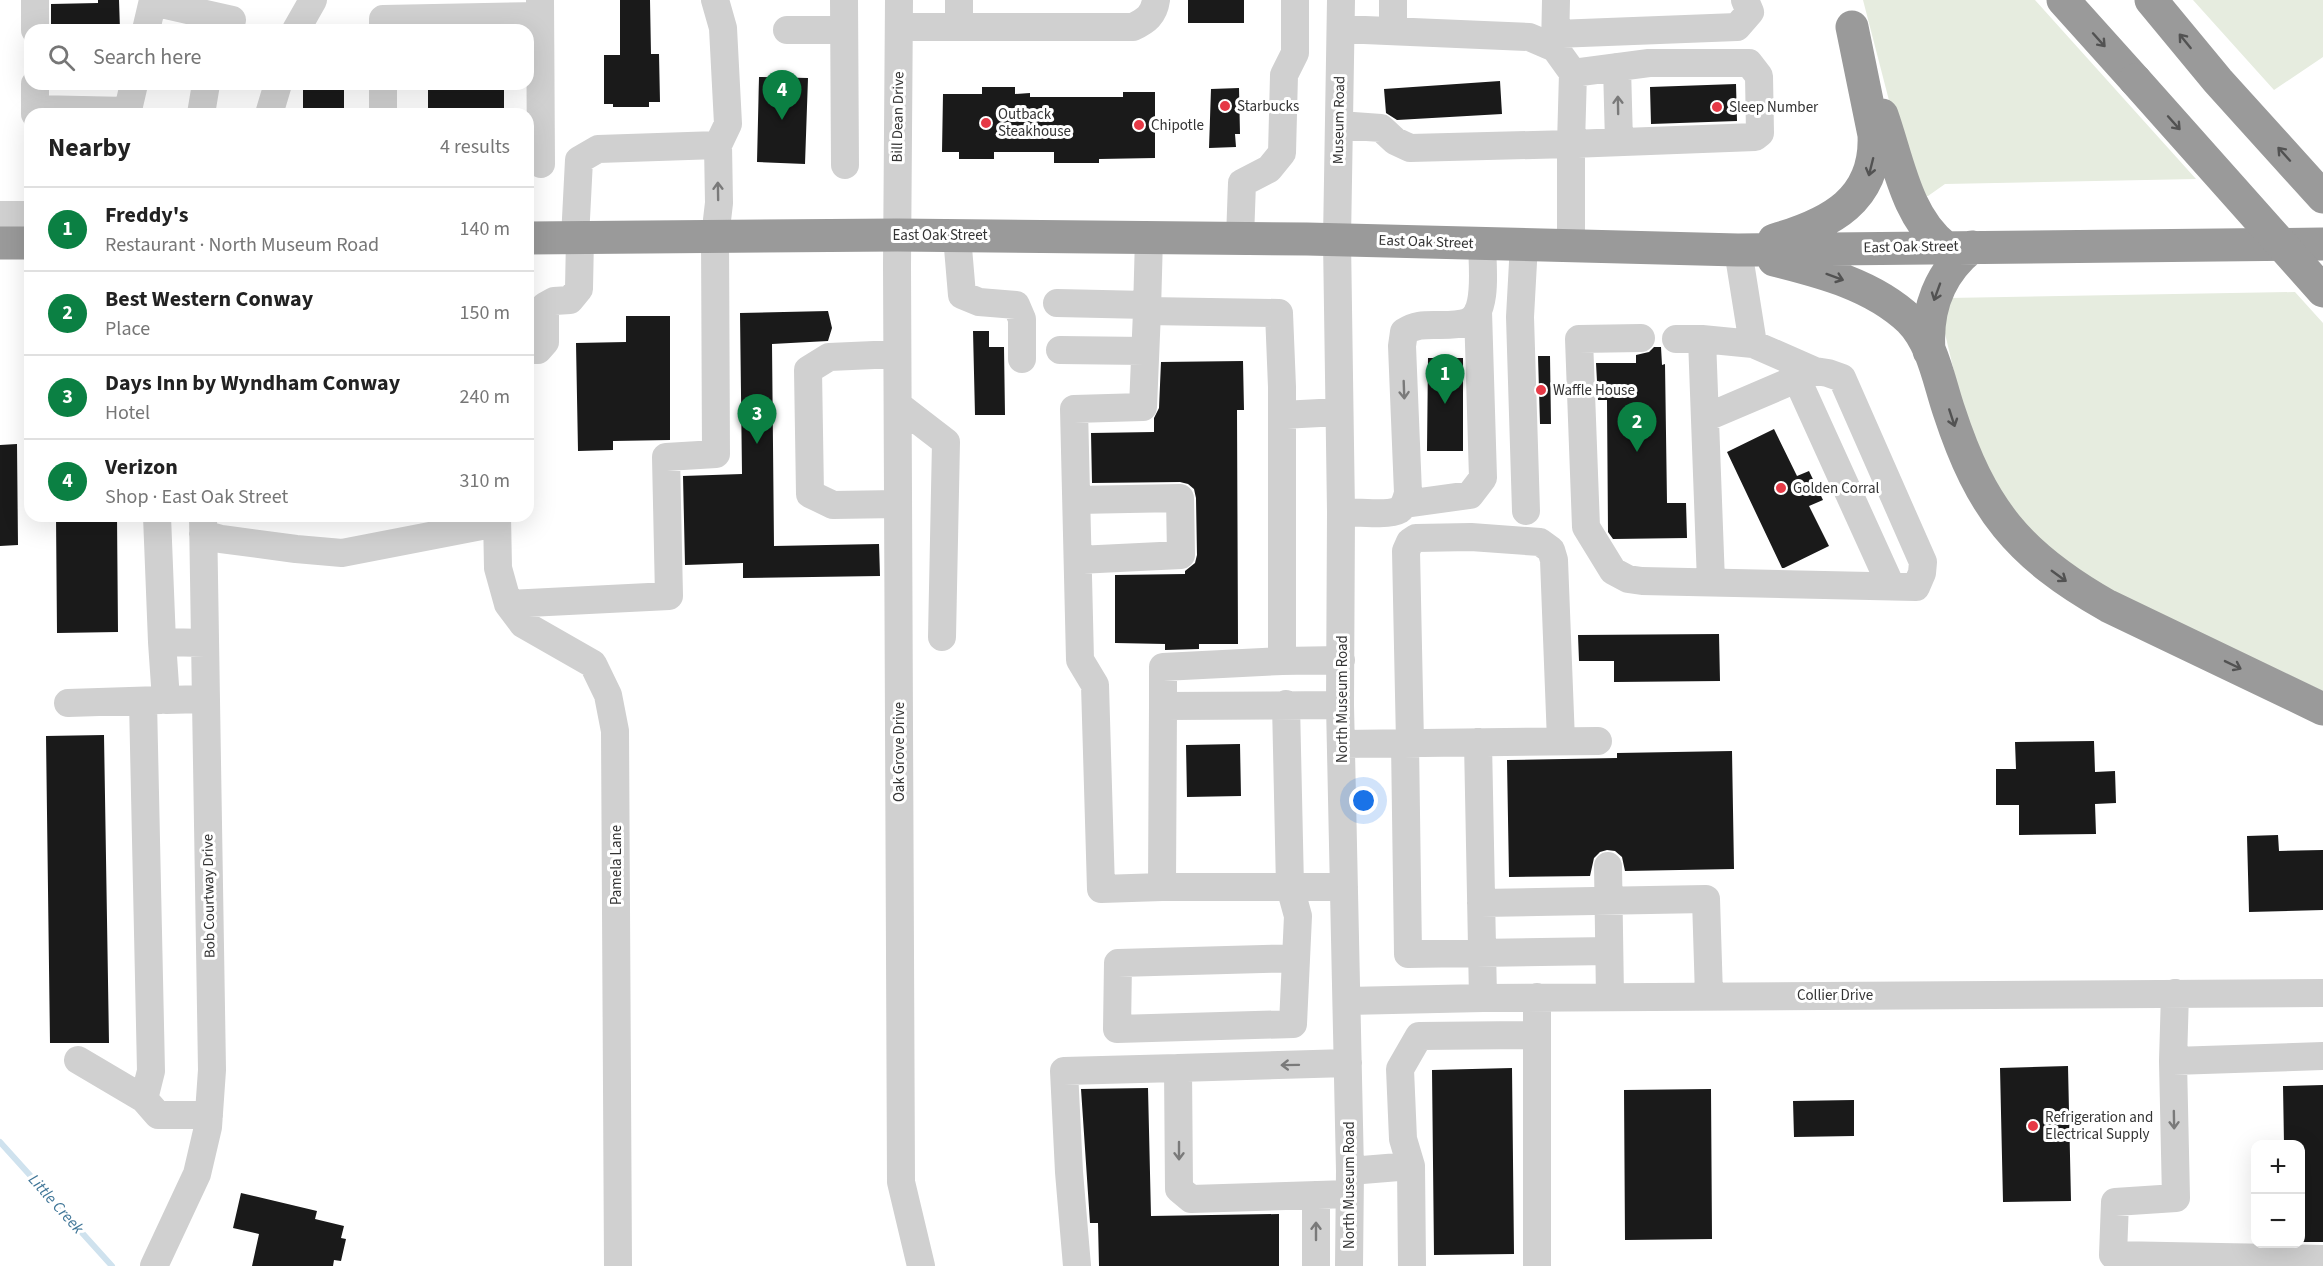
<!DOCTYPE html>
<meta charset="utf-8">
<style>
body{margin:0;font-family:"Source Sans 3",sans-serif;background:#f2f2f2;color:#222}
.controls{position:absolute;right:18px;bottom:18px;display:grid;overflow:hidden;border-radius:12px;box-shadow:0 6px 24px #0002}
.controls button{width:54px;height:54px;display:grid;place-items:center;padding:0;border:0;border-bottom:2px solid #e0e0e0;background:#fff;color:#222;font:30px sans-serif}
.you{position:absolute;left:1364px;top:801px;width:21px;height:21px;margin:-15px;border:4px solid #fff;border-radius:50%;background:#1a73e8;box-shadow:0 0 0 9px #1a73e833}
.badge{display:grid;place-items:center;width:39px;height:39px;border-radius:50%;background:#0b8043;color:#fff;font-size:20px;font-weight:700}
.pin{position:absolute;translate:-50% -50px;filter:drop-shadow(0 2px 3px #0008)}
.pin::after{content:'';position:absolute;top:32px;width:21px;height:18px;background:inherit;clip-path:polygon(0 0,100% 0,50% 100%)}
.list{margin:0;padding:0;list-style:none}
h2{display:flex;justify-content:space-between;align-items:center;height:78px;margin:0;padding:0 24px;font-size:26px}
h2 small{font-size:20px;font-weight:400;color:#767676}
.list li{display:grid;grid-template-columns:39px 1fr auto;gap:18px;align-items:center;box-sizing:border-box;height:84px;padding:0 24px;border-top:2px solid #e0e0e0}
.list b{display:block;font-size:22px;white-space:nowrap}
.list p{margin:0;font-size:20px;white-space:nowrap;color:#767676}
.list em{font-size:20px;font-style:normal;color:#767676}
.icon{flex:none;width:33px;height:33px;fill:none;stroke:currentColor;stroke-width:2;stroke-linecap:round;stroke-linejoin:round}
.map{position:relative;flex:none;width:2323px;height:1266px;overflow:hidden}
.search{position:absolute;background:#fff;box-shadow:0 6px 24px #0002;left:24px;top:24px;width:510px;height:66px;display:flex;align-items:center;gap:15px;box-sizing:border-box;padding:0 21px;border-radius:18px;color:#767676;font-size:22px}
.panel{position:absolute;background:#fff;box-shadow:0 6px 24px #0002;left:24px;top:108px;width:510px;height:414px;border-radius:18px}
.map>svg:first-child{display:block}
.green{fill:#e6ecdf}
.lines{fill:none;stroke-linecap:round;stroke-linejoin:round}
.stream{stroke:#cfe2ee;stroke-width:6}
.building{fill:#1a1a1a}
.minor{stroke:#d0d0d0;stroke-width:28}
.highway{stroke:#9a9a9a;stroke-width:33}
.highway-bridge{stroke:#9a9a9a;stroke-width:33}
.oneway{stroke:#525252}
.oneway2{stroke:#7a7a7a}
.poi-dot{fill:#e63946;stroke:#fff;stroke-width:2}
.labels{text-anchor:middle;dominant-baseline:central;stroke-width:6;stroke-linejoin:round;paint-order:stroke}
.poi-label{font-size:15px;fill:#333;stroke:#fff;text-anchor:start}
.street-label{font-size:15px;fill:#333;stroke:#fff}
.water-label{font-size:16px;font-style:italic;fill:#3f7597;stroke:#fff}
</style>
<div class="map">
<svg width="2323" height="1266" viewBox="0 0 2323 1266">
<rect width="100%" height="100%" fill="#fff"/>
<path class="green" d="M1863,0h172l161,179 -251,5 -17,12 -14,1z
M2193,0h130v57l-49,33z
M2295,292l28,31v368l-213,-100 -67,-46 -45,-54 -29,-56 -26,-110 5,-27z"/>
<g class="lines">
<path class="stream" d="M0,1142l112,124"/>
</g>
<path class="building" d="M98,0h21l1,30h-69v-26l47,-1z
M620,0h30l1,54h8l1,48h-11v5h-36v-3h-9v-49h16z
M1188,0h56v23h-56z
M759,77l49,1 -3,86 -48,-2z
M1500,81l2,33 -105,6 -11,-7 -2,-24z
M303,84h41v30h-41z
M428,84h76v30h-76z
M1736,84l1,37 -86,3 -1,-37z
M982,87h33v7l15,-1v4h93v-5h32v66l-56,1v4h-45v-11h-60v7h-35v-7h-17l1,-58h39z
M1239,88l1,46h-5l1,13 -27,1 2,-59z
M828,311l4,17 -4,13 -56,3 2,202 105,-2 1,32 -137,2v-15l-58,2 -2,-89 59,-2 -2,-161z
M626,316h44v124l-57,1v9l-35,1 -2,-108 50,-1z
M973,331h16v16h15l1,68h-30z
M1654,347h7l1,18 3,-1 2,139h19l1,35 -74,1 -5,-7 -1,-132h-9l-2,-37h40v-8l13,-3z
M1538,356h12l1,68h-11z
M1428,358h35v93h-36z
M1243,361l1,49h-7l1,234h-39v5l-34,1v-6l-50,-1v-68l70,-1v-3l10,-8 2,-8 -1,-57 -2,-9 -6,-5 -8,-2 -88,1 -1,-50 63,-1v-14l5,-10 2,-46z
M1774,429l23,47 12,-5 14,29 -14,6 20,40 -45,22h-2l-55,-116z
M17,444l1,101 -18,1v-101z
M56,516h61l1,116 -61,1z
M1719,634l1,47 -106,1v-21h-35l-1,-26z
M104,735l5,308h-59l-4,-307z
M2094,741l1,31 20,-1 1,32 -21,1 1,30 -77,1v-30h-23v-36h20l-1,-27z
M1240,744l1,52 -54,1 -1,-52z
M1732,751l2,118 -109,2 -3,-14 -7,-6 -8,-1 -7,2 -6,6 -4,18 -81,1 -2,-117 110,-2v-5z
M2278,835l1,16 44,-1v60l-74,2 -2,-76z
M2068,1066l3,135 -68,1 -3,-134z
M1512,1068l2,186 -80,1 -2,-185z
M2323,1085v157h-22v-98h-17l-1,-58z
M1148,1088l3,128 128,-2v52h-180l-1,-43h-8l-9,-134z
M1711,1089l1,150 -87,1 -1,-150z
M1854,1100v36l-60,1 -1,-36z
M241,1193l76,18 -2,8 29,7 -3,12 5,1 -5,22 -7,-1 -1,6h-81l7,-32 -26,-6z"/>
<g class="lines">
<path class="minor" d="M35,0v30
M540,0l1,164
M844,0l1,165
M899,0l-2,266 4,916 20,84
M959,0v27
M1341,0l-4,240 4,272 -1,193 10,466 -1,95
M1393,0v31
M153,2l79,18
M899,27h234c13,-6 21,-12 23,-27
M146,30l7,-30
M296,30l17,-30
M383,30v-11l157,-3
M787,30h57
M1556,34l181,-7 13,-15 -5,-12
M1555,48l1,-48
M1617,67l2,75
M35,84v30
M383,84v30
M35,109l93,2
M127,114l7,-30
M201,114l5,-30
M269,114l9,-30
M1339,125l42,3 14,13 15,7 161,-4 2,-71 -18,-25 -26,-11 -188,-8
M0,215h30
M957,236l5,59 17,7 37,3 6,14v40
M1149,237l-2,74 132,2 3,74v274l-119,6v39
M575,238l4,-78 19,-11 120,-4 10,-21 -5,-96 -8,-28
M1240,238l2,-55 27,-14 13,-16 2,-78 11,-22v-53
M1524,244l-4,73 6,194
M1571,246v-102l184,-7 5,-4 -1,-57 -10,-13h-100l-76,10
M1057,303l90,2
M1147,311l-4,96 -69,2 6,251 15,25 6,204 61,-2
M1641,338l-62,1 7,188 27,44 15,8 14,2 274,6 6,-14 1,-11 -81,-184 -14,-5 -13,-2
M1676,339h26
M528,350h10l7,-8v-36l9,-5 16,-1 9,-11 1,-51
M1060,350l85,1
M897,354l-68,3 -21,13 2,124 23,11 65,-1
M1797,379l94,207
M898,405l48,37 -4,195
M1282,415l57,-3
M1705,418l110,-47 -62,-27
M1077,500l103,-2 1,57 -103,5
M1405,504l65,-9 13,-17 -5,-167
M1341,512c13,0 48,4 58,-2 6,-4 7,-10 9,-17l-6,-147 2,-14c12,-8 22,-7 36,-7 9,0 19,0 28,-3 21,-10 14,-59 14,-79
M157,516l5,126 43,1
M497,516l1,52 10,36 15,20 70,40 15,31 7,36 3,535
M203,534l18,5 75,10 46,4 155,-30
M1711,582l-9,-243 51,5 -15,-94
M508,604l161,-8 -3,-139 50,-3 -1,-217 4,-34 -1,-58
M162,642l4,58 39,-1
M1282,661l59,-1
M143,701l8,370 -7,28 14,16h51
M68,703l93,-3
M1286,704l4,183 8,29 -5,108 -176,5 1,-66 178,-5
M1340,705l-177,1 -1,181h182
M1478,742l5,256
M1405,743l3,211 201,-3
M1410,743l-4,-192 4,-9 6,-4 55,-1 69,5 11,8 3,10 7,181
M1341,744l257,-3
M1608,866l2,131
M1481,903l225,-4 3,97
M2175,993l-2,68 150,-5
M1347,1001l136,-3 840,-5
M78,1060l66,39
M2173,1061l3,137 -61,4 -2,53 210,4
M1348,1063l-170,5 1,121 12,10 158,-5
M1411,1166l-8,-27 -3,-70 19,-33 118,-1
M1350,1171l61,-5 1,100
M1316,1195v71
M154,1266l43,-92 11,-47 4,-57 -9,-554
M1077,1266l-8,-94 -5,-101 114,-3
M1537,1266v-269"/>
<path class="highway" d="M2063,0l72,80
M2151,0l67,81 105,116
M1882,115c16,45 24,102 63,132
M528,238l369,-3 410,4 431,11 585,-6
M1774,240c56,-16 103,-40 100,-105l-22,-108
M0,243h30
M1774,260c48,12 99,25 136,60 23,23 29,62 39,91 32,98 69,144 159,195l215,103
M1929,351c-3,-41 10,-78 43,-104"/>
<path class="highway-bridge" d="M2135,80l188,211"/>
</g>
<defs><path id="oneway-shaft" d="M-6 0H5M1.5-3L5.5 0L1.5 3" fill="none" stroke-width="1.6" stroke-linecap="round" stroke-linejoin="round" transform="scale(1.5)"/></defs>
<g class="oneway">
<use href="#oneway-shaft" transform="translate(2099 40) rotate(48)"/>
<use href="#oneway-shaft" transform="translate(2185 41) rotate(-129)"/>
<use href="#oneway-shaft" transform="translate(2174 123) rotate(48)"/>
<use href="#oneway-shaft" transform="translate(2284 154) rotate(-132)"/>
<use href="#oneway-shaft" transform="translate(1871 167) rotate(104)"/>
<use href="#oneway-shaft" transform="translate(1835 277) rotate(20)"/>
<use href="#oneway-shaft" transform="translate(1937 292) rotate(110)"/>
<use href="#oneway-shaft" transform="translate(1952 418) rotate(72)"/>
<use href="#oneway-shaft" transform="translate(2059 576) rotate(36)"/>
<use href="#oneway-shaft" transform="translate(2233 665) rotate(26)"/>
</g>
<g class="oneway2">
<use href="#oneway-shaft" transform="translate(1618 105) rotate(-91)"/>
<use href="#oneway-shaft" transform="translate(718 191) rotate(-91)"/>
<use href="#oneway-shaft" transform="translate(1404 390) rotate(88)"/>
<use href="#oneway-shaft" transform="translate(1290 1065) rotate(179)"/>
<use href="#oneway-shaft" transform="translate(2174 1120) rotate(89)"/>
<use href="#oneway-shaft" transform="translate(1179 1151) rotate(90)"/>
<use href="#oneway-shaft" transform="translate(1316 1231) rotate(-90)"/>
</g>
<g class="poi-dot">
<circle cx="1225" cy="106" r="6"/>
<circle cx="1717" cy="107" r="6"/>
<circle cx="986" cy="123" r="6"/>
<circle cx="1139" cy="125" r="6"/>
<circle cx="1541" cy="390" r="6"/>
<circle cx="1781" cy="488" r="6"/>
<circle cx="2033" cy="1126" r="6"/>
</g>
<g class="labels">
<g class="poi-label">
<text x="1237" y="106">Starbucks</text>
<text x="1729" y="107">Sleep Number</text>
<text x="998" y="114">Outback<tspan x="998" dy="17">Steakhouse</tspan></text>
<text x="1151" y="125">Chipotle</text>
<text x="1553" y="390">Waffle House</text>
<text x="1793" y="488">Golden Corral</text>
<text x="2045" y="1117">Refrigeration and<tspan x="2045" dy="17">Electrical Supply</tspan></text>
</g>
<g class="street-label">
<text transform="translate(898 117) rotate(-89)">Bill Dean Drive</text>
<text transform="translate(1339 120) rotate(-89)">Museum Road</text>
<text x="940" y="235">East Oak Street</text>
<text transform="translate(1426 242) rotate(2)">East Oak Street</text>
<text transform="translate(1911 247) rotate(-1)">East Oak Street</text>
<text transform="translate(1342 699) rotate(-90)">North Museum Road</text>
<text transform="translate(899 752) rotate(-90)">Oak Grove Drive</text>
<text transform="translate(616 865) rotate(-90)">Pamela Lane</text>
<text transform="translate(209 896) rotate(-91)">Bob Courtway Drive</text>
<text x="1835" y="995">Collier Drive</text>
<text transform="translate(1349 1185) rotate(-90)">North Museum Road</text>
</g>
<g class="water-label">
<text transform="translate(56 1204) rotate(48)">Little Creek</text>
</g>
</g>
</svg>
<div class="controls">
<button>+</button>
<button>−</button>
</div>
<div class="you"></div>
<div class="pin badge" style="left:1445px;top:404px">1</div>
<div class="pin badge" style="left:1637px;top:452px">2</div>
<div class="pin badge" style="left:757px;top:444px">3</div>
<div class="pin badge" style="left:782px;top:120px">4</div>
<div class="search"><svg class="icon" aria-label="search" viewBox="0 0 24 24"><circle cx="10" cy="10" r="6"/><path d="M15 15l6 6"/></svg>Search here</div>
<section class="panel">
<h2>Nearby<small>4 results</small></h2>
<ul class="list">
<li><span class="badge">1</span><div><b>Freddy's</b><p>Restaurant · North Museum Road</p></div><em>140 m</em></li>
<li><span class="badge">2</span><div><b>Best Western Conway</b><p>Place</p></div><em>150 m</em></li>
<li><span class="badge">3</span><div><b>Days Inn by Wyndham Conway</b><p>Hotel</p></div><em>240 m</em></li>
<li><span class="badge">4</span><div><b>Verizon</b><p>Shop · East Oak Street</p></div><em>310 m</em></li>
</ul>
</section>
</div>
